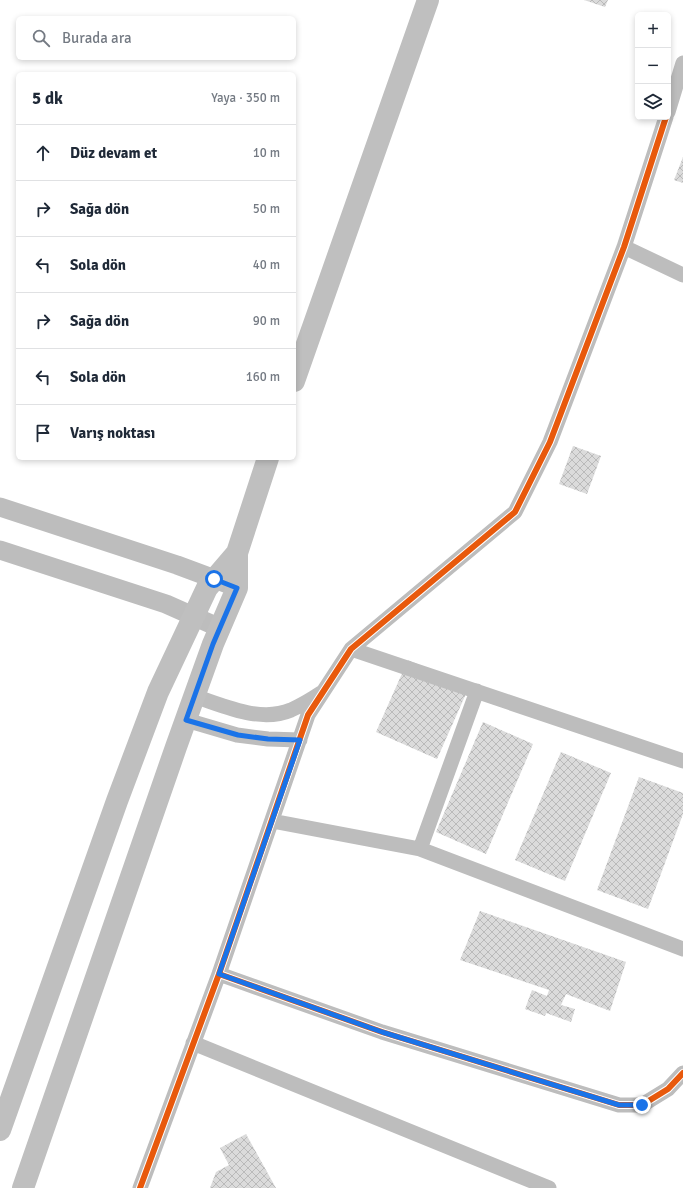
<!DOCTYPE html>
<html lang="tr">
<meta charset="utf-8">
<style>
body{margin:0;font-family:Signika,sans-serif;background:#f6f6f7;color:#1f2937}
.controls{position:absolute;right:12px;top:12px;display:grid;overflow:hidden;border-radius:6px;box-shadow:0 2px 6px #0003}
.controls button{width:36px;height:36px;display:grid;place-items:center;padding:0;border:0;border-bottom:1px solid #e0e1e3;background:#fff;color:#1f2937;font:20px sans-serif}
.stop{position:absolute;width:12px;height:12px;margin:-9px;border:3px solid #1a73e8;border-radius:50%;background:#fff}
.stop.end{background:#1a73e8;border-color:#fff;box-shadow:0 1px 4px #0008}
.list{margin:0;padding:0;list-style:none}
h2{display:flex;justify-content:space-between;align-items:center;height:52px;margin:0;padding:0 16px;font-size:17px}
h2 small{font-size:13px;font-weight:400;color:#747a83}
.list li{display:grid;grid-template-columns:26px 1fr auto;gap:12px;align-items:center;box-sizing:border-box;height:56px;padding:0 16px;border-top:1px solid #e0e1e3}
.list b{display:block;font-size:15px;white-space:nowrap}
.list em{font-size:13px;font-style:normal;color:#747a83}
.icon{flex:none;width:22px;height:22px;fill:none;stroke:currentColor;stroke-width:2;stroke-linecap:round;stroke-linejoin:round}
.map{position:relative;flex:none;width:683px;height:1188px;overflow:hidden}
.search{position:absolute;background:#fff;box-shadow:0 2px 6px #0003;left:16px;top:16px;width:280px;height:44px;display:flex;align-items:center;gap:10px;box-sizing:border-box;padding:0 14px;border-radius:6px;color:#747a83;font-size:15px}
.panel{position:absolute;background:#fff;box-shadow:0 2px 6px #0003;left:16px;top:72px;width:280px;height:388px;border-radius:6px}
.map>svg:first-child{display:block}
.building{fill:url(#building-cross-hatch)}
.lines{fill:none;stroke-linecap:round;stroke-linejoin:round}
.minor{stroke:#bdbdbd;stroke-width:15}
.tertiary{stroke:#bdbdbd;stroke-width:19}
.secondary{stroke:#bfbfbf;stroke-width:22}
.cycleway-casing{stroke:#fff;stroke-width:8}
.cycleway{stroke:#e8590c;stroke-width:6}
.route{stroke:#1a73e8;stroke-width:5}
</style>
<div class="map">
<svg width="683" height="1188" viewBox="0 0 683 1188">
<defs>
<pattern id="building-cross-hatch" width="8" height="8" patternUnits="userSpaceOnUse"><rect width="8" height="8" fill="#dbdbdb"/><path d="M0 0l8 8M0 8l8-8" fill="none" stroke="#bababa"/></pattern>
</defs>
<rect width="100%" height="100%" fill="#fff"/>
<path class="building" d="M584,0h24l-3,7z
M683,157v26l-9,-3z
M573,446l28,10 -14,38 -28,-10z
M408,660l61,27 -32,72 -61,-27z
M483,722l50,22 -47,110 -50,-22z
M561,752l50,21 -46,108 -50,-21z
M639,777l44,16v21l-35,95 -51,-19z
M480,911l146,51 -16,49 -44,-17 -5,11 14,4 -4,13 -25,-9 -1,3 -20,-7 7,-19 15,6 2,-6 -89,-30z
M246,1134l30,54h-66l6,-16 13,-7 -9,-17z"/>
<g class="lines">
<path class="minor" d="M668,112l15,-49
M624,247l59,28
M351,649l332,112
M194,696c31,10 66,27 97,14 11,-5 21,-11 30,-17
M186,720l51,15 31,4 32,1
M272,821l148,28 263,100
M420,849l57,-158
M219,974l163,58 237,73h23l26,-16 15,-16
M193,1043l356,145
M140,1188l79,-214 89,-259 43,-66 164,-137 35,-70 74,-195 42,-130"/>
<path class="tertiary" d="M0,507l177,58 51,19
M0,550l166,54 54,24"/>
<path class="secondary" d="M294,381l134,-381
M0,1130l117,-329 41,-109 49,-104 30,-35
M23,1188l153,-441 37,-103 24,-56v-35l31,-95"/>
<defs>
<path id="cycleway" d="M219,974l163,58 237,73h23l26,-16 15,-16
M140,1188l79,-214 89,-259 43,-66 164,-137 35,-70 74,-195 42,-130"/>
</defs>
<use href="#cycleway" class="cycleway-casing"/>
<use href="#cycleway" class="cycleway"/>
</g>
<g class="lines">
<path class="route" d="M214,579l23,9 -24,56 -27,76 52,15 30,4 32,1 -81,234 163,58 237,73h23"/>
</g>
</svg>
<div class="controls">
<button>+</button>
<button>−</button>
<button><svg class="icon" aria-label="layers" viewBox="0 0 24 24"><path d="M12 4l9 5-9 5-9-5zM3 14l9 5 9-5"/></svg></button>
</div>
<div class="stop" style="left:214px;top:579px"></div>
<div class="stop end" style="left:642px;top:1105px"></div>
<div class="search"><svg class="icon" aria-label="search" viewBox="0 0 24 24"><circle cx="10" cy="10" r="6"/><path d="M15 15l6 6"/></svg>Burada ara</div>
<section class="panel">
<h2>5 dk<small>Yaya · 350 m</small></h2>
<ul class="list">
<li><svg class="icon" aria-label="ahead" viewBox="0 0 24 24"><path d="M12 20V5M6 11l6-6 6 6"/></svg><div><b>Düz devam et</b></div><em>10 m</em></li>
<li><svg class="icon" aria-label="right" viewBox="0 0 24 24"><path d="M7 20v-9h11M14 6l5 5-5 5"/></svg><div><b>Sağa dön</b></div><em>50 m</em></li>
<li><svg class="icon" aria-label="left" viewBox="0 0 24 24"><path d="M17 20v-9H6M10 6l-5 5 5 5"/></svg><div><b>Sola dön</b></div><em>40 m</em></li>
<li><svg class="icon" aria-label="right" viewBox="0 0 24 24"><path d="M7 20v-9h11M14 6l5 5-5 5"/></svg><div><b>Sağa dön</b></div><em>90 m</em></li>
<li><svg class="icon" aria-label="left" viewBox="0 0 24 24"><path d="M17 20v-9H6M10 6l-5 5 5 5"/></svg><div><b>Sola dön</b></div><em>160 m</em></li>
<li><svg class="icon" aria-label="arrive" viewBox="0 0 24 24"><path d="M6 21V4h12l-3 4 3 4H6"/></svg><div><b>Varış noktası</b></div></li>
</ul>
</section>
</div>
